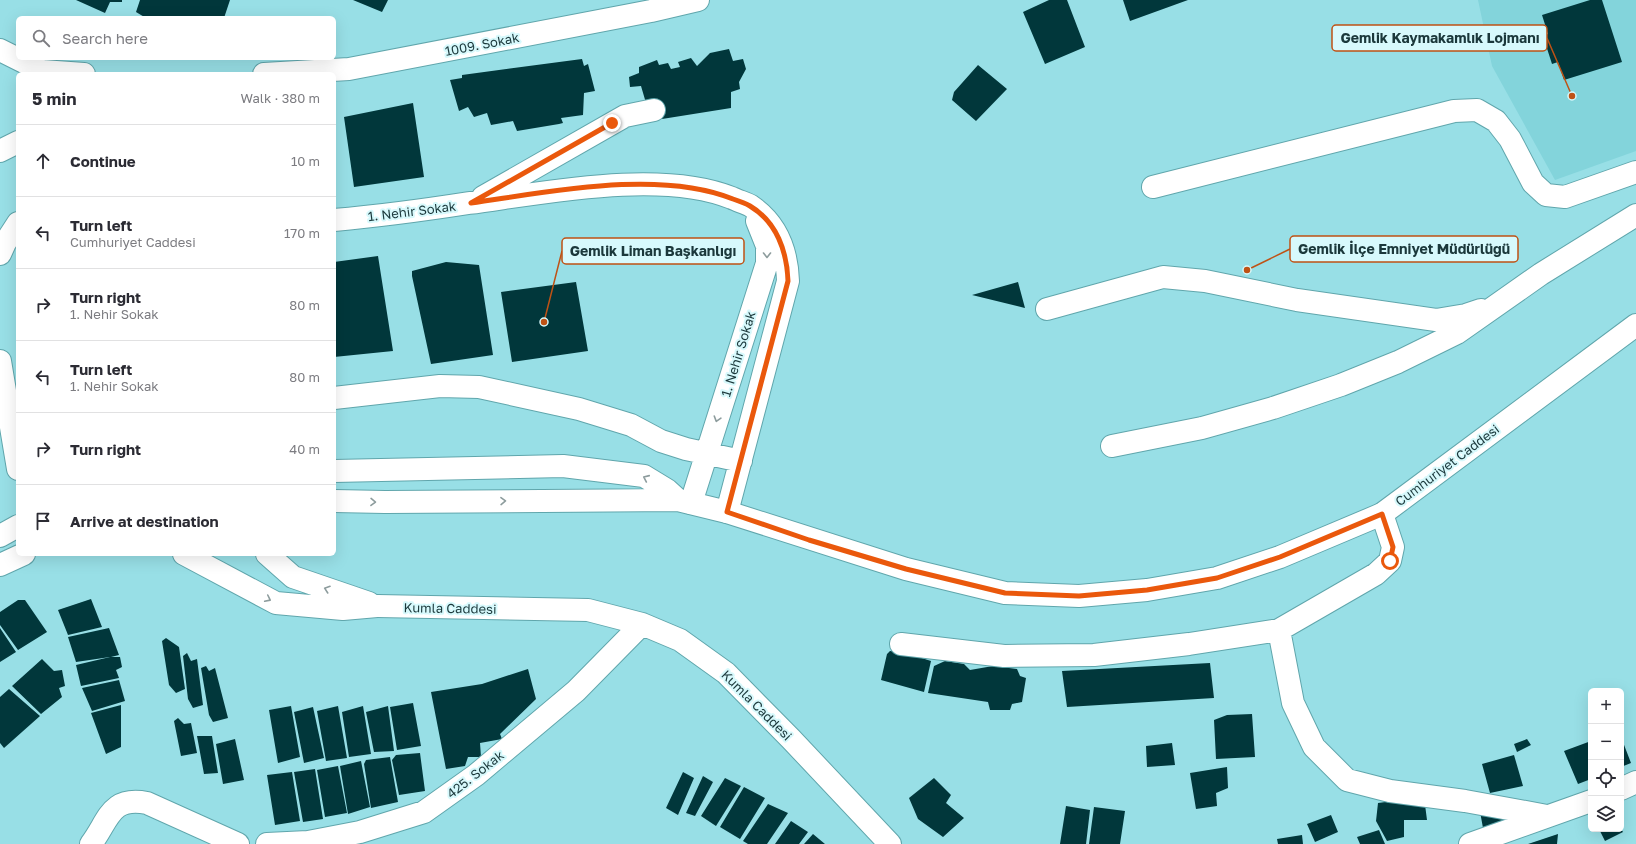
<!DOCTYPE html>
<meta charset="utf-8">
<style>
body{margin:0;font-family:"Golos Text",sans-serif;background:#f2f2f3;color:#2b2b33}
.controls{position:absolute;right:12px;bottom:12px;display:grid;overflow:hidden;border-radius:6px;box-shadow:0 4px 16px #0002}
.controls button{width:36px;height:36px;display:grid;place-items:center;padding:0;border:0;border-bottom:1px solid #e1e1e2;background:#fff;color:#2b2b33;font:20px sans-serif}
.stop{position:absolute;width:12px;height:12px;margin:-9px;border:3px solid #ea580c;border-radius:50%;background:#fff}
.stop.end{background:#ea580c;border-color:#fff;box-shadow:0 1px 4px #0008}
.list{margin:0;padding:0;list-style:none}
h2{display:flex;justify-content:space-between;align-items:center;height:52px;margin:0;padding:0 16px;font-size:17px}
h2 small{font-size:13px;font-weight:400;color:#7c7c81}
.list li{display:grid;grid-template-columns:26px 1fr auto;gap:12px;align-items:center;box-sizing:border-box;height:72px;padding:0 16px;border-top:1px solid #e1e1e2}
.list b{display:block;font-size:15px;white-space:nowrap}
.list p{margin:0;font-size:13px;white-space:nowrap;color:#7c7c81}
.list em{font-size:13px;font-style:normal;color:#7c7c81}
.icon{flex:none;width:22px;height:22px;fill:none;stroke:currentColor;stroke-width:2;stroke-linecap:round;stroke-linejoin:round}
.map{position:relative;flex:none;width:1636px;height:844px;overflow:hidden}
.search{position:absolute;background:#fff;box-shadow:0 4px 16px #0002;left:16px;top:16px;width:320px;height:44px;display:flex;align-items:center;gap:10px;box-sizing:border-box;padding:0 14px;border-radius:6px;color:#7c7c81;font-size:15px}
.panel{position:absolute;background:#fff;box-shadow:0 4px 16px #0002;left:16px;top:72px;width:320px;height:484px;border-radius:6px}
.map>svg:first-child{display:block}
.built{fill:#83d4db}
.building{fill:#01373b}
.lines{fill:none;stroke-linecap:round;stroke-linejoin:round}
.minor-casing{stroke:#60a6ac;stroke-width:24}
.major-casing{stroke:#60a6ac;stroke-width:24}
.minor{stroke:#fff;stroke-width:22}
.major{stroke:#fff;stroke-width:22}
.oneway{stroke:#8d9c9d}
.route{stroke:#ea580c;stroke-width:5}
.labels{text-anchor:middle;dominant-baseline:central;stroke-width:4;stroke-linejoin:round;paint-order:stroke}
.street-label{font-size:13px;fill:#1b383b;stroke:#d7f9fc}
.leader{fill:none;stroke:#bf5215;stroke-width:1.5}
.callout-dot{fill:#bf5215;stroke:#d7f9fc;stroke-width:1.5}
.callout{fill:#d7f9fc;stroke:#bf5215;stroke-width:1.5}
.callout-label{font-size:14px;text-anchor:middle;font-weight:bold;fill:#1b383b}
</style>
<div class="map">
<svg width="1636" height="844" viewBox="0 0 1636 844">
<rect width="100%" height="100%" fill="#98dfe6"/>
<path class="built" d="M1478,0h158v151l-81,29 -63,-114z"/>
<path class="building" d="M76,0h46v2h-12l-5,11z
M140,0h90l-6,18h-78l-10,-6z
M353,0h35l-6,12z
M1049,0h18l18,47 -40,17 -22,-52z
M1123,0h65l-58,21z
M1590,0h12l20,62 -58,18 -6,-18 -6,2 -9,-28 5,-2 -6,-19z
M729,49l4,12 10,-2 3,10 -7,13 1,7 -9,3v16l-69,11 -6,-18 -10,2 -5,-17 -11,1 -1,-10 10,-4v-6l18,-7 2,5 9,-2 3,6 9,-2 -2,-5 13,-4 6,8 13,-13z
M582,59l2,7 4,-2 7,27 -11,2 -1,22 -22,3 2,5 -4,1 -42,7 -4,-10 -22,4 -4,-12 -13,4 -6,-10 -9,4 -9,-31 12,-2v-3z
M978,65l29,24 -31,32 -24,-21 2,-8z
M413,103l11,74 -70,10 -10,-70z
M378,256l15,95 -59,6v-95z
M446,262l33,3 14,90 -62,9 -19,-88v-5z
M576,282l12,69 -76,11 -11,-70z
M1018,282l7,26 -53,-13z
M91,599l11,28 -34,8 -10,-25z
M18,600h7l22,32 -29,18 -18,-25v-13z
M0,628l16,24 -16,10z
M109,628l10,27 -8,2h9l2,10 -6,3 3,8 -38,8 -5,-21 34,-8 -34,5 -8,-25z
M166,638l13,9 6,42 -9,4 -7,-8 -7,-44z
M890,651l16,2 25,8 -7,31 -43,-12 6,-26z
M187,653l4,8 6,-2 6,46 -10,3 -5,-9 -5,-43z
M42,659l12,12 8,-1 3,16 -6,2 3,9 -21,17 -29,-28z
M945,661l19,3 6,6 23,-4 24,3 3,7 6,2 -4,24 -10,2 -2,6h-20l-2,-8 -60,-9 6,-27z
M1210,663l4,35 -147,9 -5,-36z
M206,666l3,5 6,-3 13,50 -15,4 -4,-7 -8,-47z
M528,669l8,30 -36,35 2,5 -22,4 1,14h-13l-3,9 -19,3 -15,-77 51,-8z
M119,680l6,21 -33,10 -10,-23z
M9,689l31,27 -36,32 -4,-5v-46z
M413,703l8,43 -24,4 -7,-43z
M121,705v42l-15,7 -15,-41z
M291,706l9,51 -22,6 -9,-53z
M338,706l9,52 -21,3 -9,-50z
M363,706l8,48 -22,3 -7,-45z
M388,706l6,45 -20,1 -8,-40z
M313,707l11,51 -20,5 -10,-51z
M1252,714l3,43 -39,2 -2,-39 13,-5z
M178,718l6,6 7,-1 6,30 -16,3 -7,-35z
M197,736h15l6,37 -14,1z
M1621,737l10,26 -10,4z
M235,739l9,41 -21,4 -7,-40z
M1527,739l4,6 -14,7 -3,-8z
M1591,741v38l-13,5 -14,-33z
M1172,743l3,22 -28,2 -1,-21z
M420,753l5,38 -26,4 -7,-35 4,-5z
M1514,755l9,31 -33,7 -8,-29z
M390,757l8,45 -27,6 -7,-44 2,-4z
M361,761l9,46 -22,7 -8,-48z
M338,766l9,47 -22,4 -8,-47z
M1227,767l1,21 -12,5 1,13 -21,3 -6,-36z
M315,769l8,50 -20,3 -9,-50z
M292,772l8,49 -25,4 -8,-50z
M683,772l11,6 -16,37 -12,-7z
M703,776l10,6 -18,34 -9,-3z
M725,778l16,8 -25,40 -15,-10z
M934,778l17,17 -5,8 18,15 -21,19 -25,-18 -9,-21z
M744,787l21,11 -25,41 -20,-12z
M1424,797l3,23h-23v17l-17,4 -11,-20 2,-18z
M768,804l20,9 -21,31h-19l-5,-3z
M1066,806l24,4 -4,34h-26z
M1479,806l26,6 1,9 -23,7z
M1094,807l31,4 -5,33h-31z
M1331,815l7,17 -23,10 -8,-18z
M791,821l17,11 -9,12h-24z
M1599,829h22l2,3 -18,9z
M1379,830l6,14h-25l-3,-7z
M813,834l12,10h-21z
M1558,834l-1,10h-29z
M1302,835l1,9h-25l-1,-5z"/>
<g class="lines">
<defs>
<path id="minor" d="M0,50l42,21 42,3
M264,74l85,-5 302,-58 47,-11
M0,151l18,-9
M1153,187l301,-76 23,-1 19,11 14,18 23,44 13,12 19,2 71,-25
M483,197l142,-81 29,-6
M334,220c45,-4 90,-10 135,-17 75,-10 192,-34 263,-5 6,3 14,5 19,8 26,18 36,45 37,75l-61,231
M0,254l5,-11 13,-20
M1047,309l116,-32 42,4 92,19 139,20 30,-5 15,-5
M0,361l18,108
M334,398l106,-12 39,1 100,22 52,16 30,16 25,8 55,12
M1112,446l90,-18 71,-20 68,-23 57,-23 59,-29 84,-59 95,-59
M691,503l76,-240v-17l-10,-25
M377,606l211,4 54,14 38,16 46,33 65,66 99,105
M1279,630l14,73 21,44 33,33 43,11 75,10 82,15
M901,644l103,12 90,-1 95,-11 90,-14 97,-56 14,-13 3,-14 -11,-33
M1621,789l15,-7
M91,844c18,-24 19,-48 56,-41l91,41
M267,844l41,-2 52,-10 64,-20 52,-37 100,-84 66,-67
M1470,844l121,-43"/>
<path id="major" d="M334,471l229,-5 81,10 23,14 11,10
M334,501l51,1 293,-2 49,12 179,57 99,24 74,3 68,-6 70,-12 63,-21 102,-43 254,-189
M0,536l18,-10
M184,554l92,49 67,6 34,-3
M267,554l26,23 76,26
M0,565l24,-11"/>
</defs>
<use href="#minor" class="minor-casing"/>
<use href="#major" class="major-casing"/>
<use href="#minor" class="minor"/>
<use href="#major" class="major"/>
</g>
<defs><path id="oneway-chevron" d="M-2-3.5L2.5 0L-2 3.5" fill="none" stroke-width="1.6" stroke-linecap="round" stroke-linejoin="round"/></defs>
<g class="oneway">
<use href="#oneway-chevron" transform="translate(767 255) rotate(90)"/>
<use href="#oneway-chevron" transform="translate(717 419) rotate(107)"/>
<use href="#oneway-chevron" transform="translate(646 478) rotate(-156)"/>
<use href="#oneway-chevron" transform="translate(503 501) rotate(-1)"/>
<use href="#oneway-chevron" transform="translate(373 502) rotate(1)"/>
<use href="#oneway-chevron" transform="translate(327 589) rotate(-161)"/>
<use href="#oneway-chevron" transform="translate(268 599) rotate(26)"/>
</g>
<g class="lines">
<path class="route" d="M612,123l-141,80c78,-11 188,-34 262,-4 6,2 12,4 17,7 27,16 37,46 38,75l-61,231 82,28 97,29 99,24 74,3 68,-6 70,-12 63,-21 102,-43 11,33 -3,14"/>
</g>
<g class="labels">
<g class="street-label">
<text transform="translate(482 44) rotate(-11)">1009. Sokak</text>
<text transform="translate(412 211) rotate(-7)">1. Nehir Sokak</text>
<text transform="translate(738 354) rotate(-73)">1. Nehir Sokak</text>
<text transform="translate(1447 465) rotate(-37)">Cumhuriyet Caddesi</text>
<text transform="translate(450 608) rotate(1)">Kumla Caddesi</text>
<text transform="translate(757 705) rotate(45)">Kumla Caddesi</text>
<text transform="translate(475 774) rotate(-38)">425. Sokak</text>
</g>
</g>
<path class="leader" d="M1572 96L1547 38M1247 270L1290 249M544 322L562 251"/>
<g class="callout-dot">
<circle cx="1572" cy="96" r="4"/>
<circle cx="1247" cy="270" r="4"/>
<circle cx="544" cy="322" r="4"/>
</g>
<g class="callout">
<rect x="1332" y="25" width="215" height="26" rx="4"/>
<rect x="1290" y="236" width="228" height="26" rx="4"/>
<rect x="562" y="238" width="182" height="26" rx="4"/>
</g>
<g class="callout-label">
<text x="1440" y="43">Gemlik Kaymakamlık Lojmanı</text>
<text x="1404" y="254">Gemlik İlçe Emniyet Müdürlüğü</text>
<text x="653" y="256">Gemlik Liman Başkanlığı</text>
</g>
</svg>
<div class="controls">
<button>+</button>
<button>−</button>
<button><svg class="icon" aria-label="locate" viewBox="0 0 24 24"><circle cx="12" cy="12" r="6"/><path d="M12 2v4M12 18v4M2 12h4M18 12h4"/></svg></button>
<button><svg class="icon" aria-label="layers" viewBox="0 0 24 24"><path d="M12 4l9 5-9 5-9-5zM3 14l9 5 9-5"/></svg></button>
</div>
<div class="stop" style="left:1390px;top:561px"></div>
<div class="stop end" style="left:612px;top:123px"></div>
<div class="search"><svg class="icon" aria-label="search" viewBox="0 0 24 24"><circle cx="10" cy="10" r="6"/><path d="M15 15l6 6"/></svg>Search here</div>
<section class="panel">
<h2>5 min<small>Walk · 380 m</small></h2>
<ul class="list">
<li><svg class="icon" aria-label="ahead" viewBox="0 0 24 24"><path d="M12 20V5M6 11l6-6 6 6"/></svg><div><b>Continue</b></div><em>10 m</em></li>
<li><svg class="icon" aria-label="left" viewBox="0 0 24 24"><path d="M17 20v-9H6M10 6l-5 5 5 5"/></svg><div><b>Turn left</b><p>Cumhuriyet Caddesi</p></div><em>170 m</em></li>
<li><svg class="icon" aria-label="right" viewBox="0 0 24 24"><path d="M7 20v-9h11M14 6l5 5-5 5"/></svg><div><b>Turn right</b><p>1. Nehir Sokak</p></div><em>80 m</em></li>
<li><svg class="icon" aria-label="left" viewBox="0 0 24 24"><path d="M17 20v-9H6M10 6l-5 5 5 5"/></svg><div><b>Turn left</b><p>1. Nehir Sokak</p></div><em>80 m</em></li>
<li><svg class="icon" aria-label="right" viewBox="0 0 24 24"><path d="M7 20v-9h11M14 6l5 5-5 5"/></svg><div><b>Turn right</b></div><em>40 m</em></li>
<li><svg class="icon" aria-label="arrive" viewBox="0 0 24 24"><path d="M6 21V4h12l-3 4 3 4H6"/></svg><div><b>Arrive at destination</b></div></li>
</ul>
</section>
</div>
